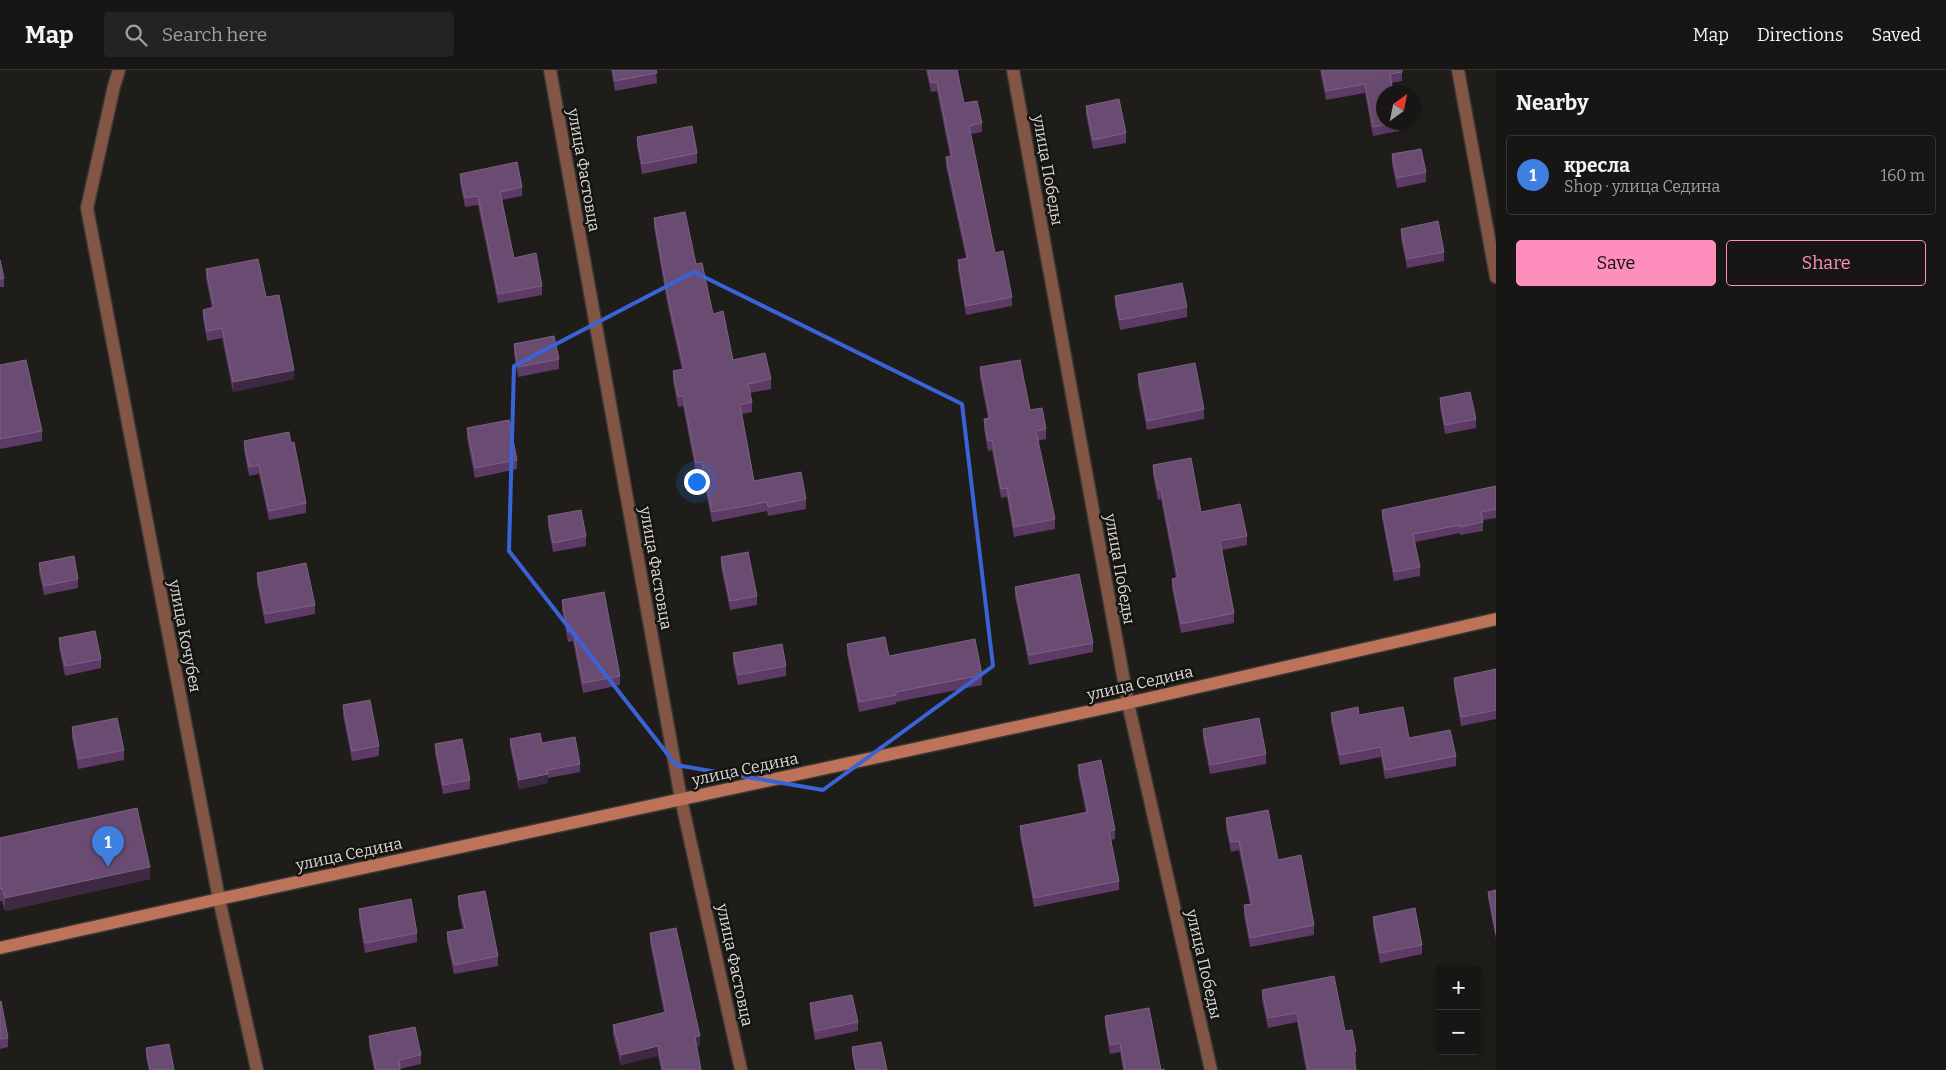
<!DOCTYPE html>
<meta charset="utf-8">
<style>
body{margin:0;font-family:Bitter,serif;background:#242322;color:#f1f3f6}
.controls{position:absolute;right:15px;bottom:15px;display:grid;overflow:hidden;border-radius:5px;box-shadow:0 5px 20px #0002}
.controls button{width:45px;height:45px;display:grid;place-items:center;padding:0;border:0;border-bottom:1px solid #363534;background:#171614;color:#f1f3f6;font:25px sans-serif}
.compass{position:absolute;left:1376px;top:15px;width:45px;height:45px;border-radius:50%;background:#171614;box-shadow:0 5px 20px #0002;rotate:33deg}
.you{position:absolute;left:696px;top:411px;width:18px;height:18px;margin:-12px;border:4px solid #fff;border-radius:50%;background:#1a73e8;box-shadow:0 0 0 8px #1a73e833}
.badge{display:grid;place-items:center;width:32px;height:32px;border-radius:50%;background:#fe8ebc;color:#fff;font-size:16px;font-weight:700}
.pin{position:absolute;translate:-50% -41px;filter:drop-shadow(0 1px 2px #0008)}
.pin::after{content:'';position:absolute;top:26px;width:18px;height:15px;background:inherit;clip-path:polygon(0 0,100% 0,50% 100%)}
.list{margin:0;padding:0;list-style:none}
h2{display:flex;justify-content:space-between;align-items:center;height:65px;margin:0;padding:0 20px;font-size:21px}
h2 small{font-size:16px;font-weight:400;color:#9e9fa0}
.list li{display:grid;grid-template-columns:32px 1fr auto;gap:15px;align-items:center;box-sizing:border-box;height:80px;margin:0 10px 10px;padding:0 10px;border:1px solid #363534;border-radius:5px}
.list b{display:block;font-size:19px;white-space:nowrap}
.list p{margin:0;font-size:16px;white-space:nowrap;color:#9e9fa0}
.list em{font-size:16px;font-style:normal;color:#9e9fa0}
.actions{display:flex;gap:10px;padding:15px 20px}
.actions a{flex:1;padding:11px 0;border:1px solid #fe8ebc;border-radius:5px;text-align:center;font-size:18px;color:#fe8ebc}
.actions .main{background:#fe8ebc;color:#111}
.icon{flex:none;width:28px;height:28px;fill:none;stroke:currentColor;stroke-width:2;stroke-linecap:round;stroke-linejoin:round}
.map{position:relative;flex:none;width:1496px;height:1000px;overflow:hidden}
header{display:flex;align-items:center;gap:30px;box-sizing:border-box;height:70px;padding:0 25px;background:#171614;border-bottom:1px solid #363534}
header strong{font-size:24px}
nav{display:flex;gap:28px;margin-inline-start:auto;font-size:18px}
.search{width:350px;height:45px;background:#242322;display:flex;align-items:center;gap:12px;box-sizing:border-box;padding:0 18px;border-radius:5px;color:#9e9fa0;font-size:19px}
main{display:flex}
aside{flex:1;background:#171614}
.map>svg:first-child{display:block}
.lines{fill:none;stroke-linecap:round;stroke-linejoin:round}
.lane-casing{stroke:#393735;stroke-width:15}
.street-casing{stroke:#393735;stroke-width:15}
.secondary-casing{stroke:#393735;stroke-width:15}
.lane{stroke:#835545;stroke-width:12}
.street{stroke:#835545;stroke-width:12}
.secondary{stroke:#bd735a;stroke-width:12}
.wall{fill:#5d3b66}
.shaded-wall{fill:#3e2842}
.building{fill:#6a4c72;stroke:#7c6282}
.marked{fill:none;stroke:#3a63d8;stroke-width:4;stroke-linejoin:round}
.labels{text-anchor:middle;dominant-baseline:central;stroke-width:5;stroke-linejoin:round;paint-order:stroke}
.street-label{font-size:16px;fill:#dbdad8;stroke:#161411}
</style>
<header>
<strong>Map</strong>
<div class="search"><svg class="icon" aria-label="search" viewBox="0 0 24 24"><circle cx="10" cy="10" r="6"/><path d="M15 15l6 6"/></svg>Search here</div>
<nav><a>Map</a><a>Directions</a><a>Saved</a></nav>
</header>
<main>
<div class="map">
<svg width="1496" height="1000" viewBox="0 0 1496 1000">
<rect width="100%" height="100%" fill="#1f1d1a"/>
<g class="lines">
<defs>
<path id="lane" d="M87,138l27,-122 5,-16"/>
<path id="street" d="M550,0l131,729 60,271
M1013,0l115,633 83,367
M1458,0l38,207
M87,138l132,691 38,171"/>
<path id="secondary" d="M0,878l219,-49 909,-196 368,-84"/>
</defs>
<use href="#lane" class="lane-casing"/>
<use href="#street" class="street-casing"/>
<use href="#secondary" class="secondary-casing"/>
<use href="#lane" class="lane"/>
<use href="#street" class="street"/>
<use href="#secondary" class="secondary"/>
</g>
<path class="wall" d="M611,0h45l1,13 -42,8z
M926,0h31l7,33 18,20v9l-11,2 24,119 17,44v9l-46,9 -8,-46v-9l8,-2 -20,-92v-9l4,-1 -13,-65 -6,1z
M1320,0h82v11l-11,2 8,39v9l-26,5 -8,-43 -39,7z
M1086,36l40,27v10l-33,6 -7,-34z
M637,67l60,16v10l-55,11 -5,-28z
M1392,84l34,18v10l-29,6 -5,-24z
M460,104l62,13v9l-20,4 12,58 28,28v9l-44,8 -20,-98 -13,2 -5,-24z
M654,148l42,46 17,50 20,46 38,19v10l-21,4 2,9v10l-10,2 12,67 52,18v10l-38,7 -1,-5 -55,11 -10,-50 -6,1 -13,-67 -5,1 -5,-26v-10l9,-1 -14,-63 -14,-80z
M1401,159l43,23v9l-37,7 -6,-30z
M0,190l4,18v9h-4z
M206,199l60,28 28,82 -61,13 -11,-54 -15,3 -4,-22v-9l9,-2 -6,-30z
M1115,226l72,11v10l-67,13 -5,-25z
M514,274l45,15v10l-41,8 -4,-23z
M0,295l42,66v10l-42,8z
M980,297l50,43 16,19v10l-8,2 17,78v10l-41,8 -7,-40 -6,1 -9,-48 -4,1 -4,-22v-10l4,-1 -8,-41z
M1138,304l66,35v10l-57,11 -9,-46z
M1440,328l36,21v9l-31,6 -5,-27z
M467,358l50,32v9l-42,9 -8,-40z
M244,371l47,2 15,60v10l-37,7 -10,-46 -10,2 -5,-26z
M1153,395l48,47 46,24v9l-25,5 12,63v10l-53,10 -9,-45v-9l4,-1 -15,-79 -3,1 -5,-25z
M1496,416v32l-13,2v11l-23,4v-2l-45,9 5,25v9l-26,5 -12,-63v-8z
M548,446l38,20v10l-33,6 -5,-26z
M721,487l36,39v9l-27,5 -9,-43z
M39,493l39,16v9l-34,7 -5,-23z
M257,503l58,32v9l-50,10 -8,-41z
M1015,517l78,56v9l-64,13 -14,-69z
M562,530l58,76v9l-37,8 -10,-52 -5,1 -6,-32z
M59,568l42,21v9l-36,8 -6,-29z
M847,574l42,12 93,19v10l-86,17v2l-37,8 -12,-58z
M733,583l53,13v10l-48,9 -5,-22z
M1496,599v50l-35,7 -7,-39v-9z
M343,635l36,41v10l-27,5 -9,-46z
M1331,643l28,2 50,23 47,18v10l-71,13 -4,-22 -41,8 -9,-43z
M72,657l52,23v10l-46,9 -6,-32z
M1203,659l63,25v10l-56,10 -7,-36z
M510,669l32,4 38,21v8l-32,6v5l-29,6 -9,-42z
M435,674l35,36v9l-27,5 -8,-41z
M1078,695l37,65v9l-4,1 8,41v9l-85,17 -14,-72v-9l66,-13 -8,-39z
M1226,748l52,42 36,65v10l-64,12 -6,-32v-10l6,-1 -11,-54 -8,2 -5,-24z
M0,768l150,41 -145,32 -3,-10h-2z
M1496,820v49l-8,-42v-5z
M458,826l40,60v10l-44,8 -7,-33v-9l16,-3 -5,-23z
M359,839l58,24v9l-52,11 -6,-34z
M1373,847l49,28v9l-42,9 -7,-37z
M650,863l50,113h-4l5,24h-40l-3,-14 -37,9 -8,-30v-10l51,-12 -14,-70z
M1262,920l83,41 11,20v10h-1l1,9h-50l-9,-48 -29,6 -6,-28z
M0,932l8,36v9l-8,2z
M810,933l48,19v9l-43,9 -5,-27z
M1105,946l56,54h3h-41l-3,-18 -10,2 -5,-29z
M369,966l52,19v9l-21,5v1h-26l-5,-25z
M852,977l35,23h-32l-3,-15z
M146,978l28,22h-25l-3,-13z"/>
<path class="shaded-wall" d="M294,300v9l-61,13v-10z
M548,704v9l-29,6v-9z
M150,797v12l-145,32v-13z
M700,966v10l-5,1v-10z
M658,976v10l-37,9v-10z"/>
<path class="building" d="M613,0h43l1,3 -42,8z
M928,0h29l7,33 13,-2 5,22 -13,3 26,127 8,-2 9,46 -46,9 -8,-46 10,-2 -22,-101 6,-1 -15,-74 -6,1z
M1322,0h80v2l-12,2 3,18h-9v30h13l-24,5 -8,-43 -39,7z
M1119,29l7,34 -33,7 -7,-34z
M692,56l5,27 -55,11 -5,-27z
M1421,79l5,23 -29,6 -5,-24z
M517,92l5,25 -22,5 14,66 22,-5 6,33 -44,8 -20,-98 -13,2 -5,-24z
M685,142l11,52 6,-1 11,51 10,-3 10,49 32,-7 6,26 -23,5 4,18 -12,3 14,76 47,-9 5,27 -38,8 -1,-5 -55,10 -10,-50 -6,1 -13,-67 -5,1 -5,-26 11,-2 -16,-71 -14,-80z
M1438,151l6,31 -37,7 -6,-30z
M258,189l8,38 13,-2 15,75 -61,12 -11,-54 -15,3 -4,-21 11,-3 -8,-38z
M0,190l4,18 -4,1z
M1182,213l5,24 -67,13 -5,-24z
M554,266l5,23 -41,8 -4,-23z
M26,290l16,71 -42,8v-74z
M1020,290l10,50 12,-2 4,21 -10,2 19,88 -41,8 -7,-39 -6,1 -9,-49 -4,1 -4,-22 6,-1 -10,-51z
M1195,293l9,46 -57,12 -9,-47z
M1470,322l6,27 -31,6 -5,-27z
M509,350l8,40 -42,8 -8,-40z
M289,362l2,11 3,-1 12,61 -37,8 -10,-46 -10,2 -5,-26z
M1191,388l10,54 39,-8 7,32 -27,5 14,72 -53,11 -9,-45 6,-2 -17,-87h-3l-5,-25z
M1496,416v23l-15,3 2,10 -23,5v-2l-47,9 7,33 -26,5 -12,-62z
M581,440l5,26 -33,7 -5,-27z
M748,482l9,44 -27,5 -9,-44z
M74,486l4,23 -34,7 -5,-23z
M306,493l9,42 -50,9 -8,-41z
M1079,504l14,69 -64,12 -14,-68z
M604,522l16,84 -37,7 -10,-52 -5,1 -6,-32z
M95,561l6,28 -36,7 -6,-28z
M885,567l4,19 86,-17 7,36 -86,17v3l-37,7 -12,-58z
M782,574l4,22 -48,9 -5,-22z
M1496,599v41l-35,7 -7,-39z
M370,630l9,46 -27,5 -9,-46z
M1358,637l1,8 44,-8 6,31 41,-8 6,26 -71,14 -4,-23 -41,8 -9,-42z
M117,648l7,32 -46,9 -6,-32z
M1259,648l7,36 -56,11 -7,-36z
M540,663l2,10 33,-6 5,27 -33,6 1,4 -29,6 -9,-41z
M462,669l8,41 -27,5 -8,-41z
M1101,690l14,70 -6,1 10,50 -85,17 -14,-72 68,-14 -10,-47z
M137,738l13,59 -145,31 -3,-10 -2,1v-51z
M1268,740l10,50 23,-5 13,70 -64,13 -6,-33 8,-1 -13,-63 -8,1 -5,-24z
M1496,820v44l-8,-42z
M485,821l13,65 -44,9 -7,-33 18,-3 -7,-33z
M411,829l6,34 -52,10 -6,-34z
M1415,838l7,37 -42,8 -7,-36z
M676,858l24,108 -5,1 6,33h-38l-5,-24 -37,9 -8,-30 53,-13 -16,-79z
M1334,906l11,55 7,-1 4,21 -3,1 3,18h-48l-11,-57 -29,5 -6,-28z
M852,925l6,27 -43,9 -5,-28z
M1,931l7,37 -8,1v-37z
M1149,938l12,62 3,-1v1h-39l-5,-27 -10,2 -5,-29z
M415,957l6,28 -22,5 1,10h-24l-7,-34z
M881,972l6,28h-31l-4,-23z
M169,974l5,26h-24l-4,-22z"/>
<path class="marked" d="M694,202l268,132 31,262 -170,124 -147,-25 -167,-214 5,-185z"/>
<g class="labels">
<g class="street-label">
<text transform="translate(584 100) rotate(80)">улица Фастовца</text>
<text transform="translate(1048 100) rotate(80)">улица Победы</text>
<text transform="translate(656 498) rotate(80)">улица Фастовца</text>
<text transform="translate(1120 499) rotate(80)">улица Победы</text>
<text transform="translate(185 566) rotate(79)">улица Кочубея</text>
<text transform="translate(1140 613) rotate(-13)">улица Седина</text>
<text transform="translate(745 699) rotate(-12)">улица Седина</text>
<text transform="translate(349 784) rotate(-12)">улица Седина</text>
<text transform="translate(1204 894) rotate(77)">улица Победы</text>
<text transform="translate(735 895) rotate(78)">улица Фастовца</text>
</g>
</g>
</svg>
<div class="controls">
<button>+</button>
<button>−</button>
</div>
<svg class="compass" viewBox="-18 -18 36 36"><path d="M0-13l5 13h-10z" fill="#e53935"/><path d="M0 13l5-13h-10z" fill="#9e9fa0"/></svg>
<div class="you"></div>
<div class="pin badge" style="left:108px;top:797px;background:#3f7fe0">1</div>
</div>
<aside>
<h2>Nearby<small></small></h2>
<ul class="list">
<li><span class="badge" style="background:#3f7fe0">1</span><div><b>кресла</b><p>Shop · улица Седина</p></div><em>160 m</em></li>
</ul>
<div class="actions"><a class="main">Save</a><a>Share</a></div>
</aside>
</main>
